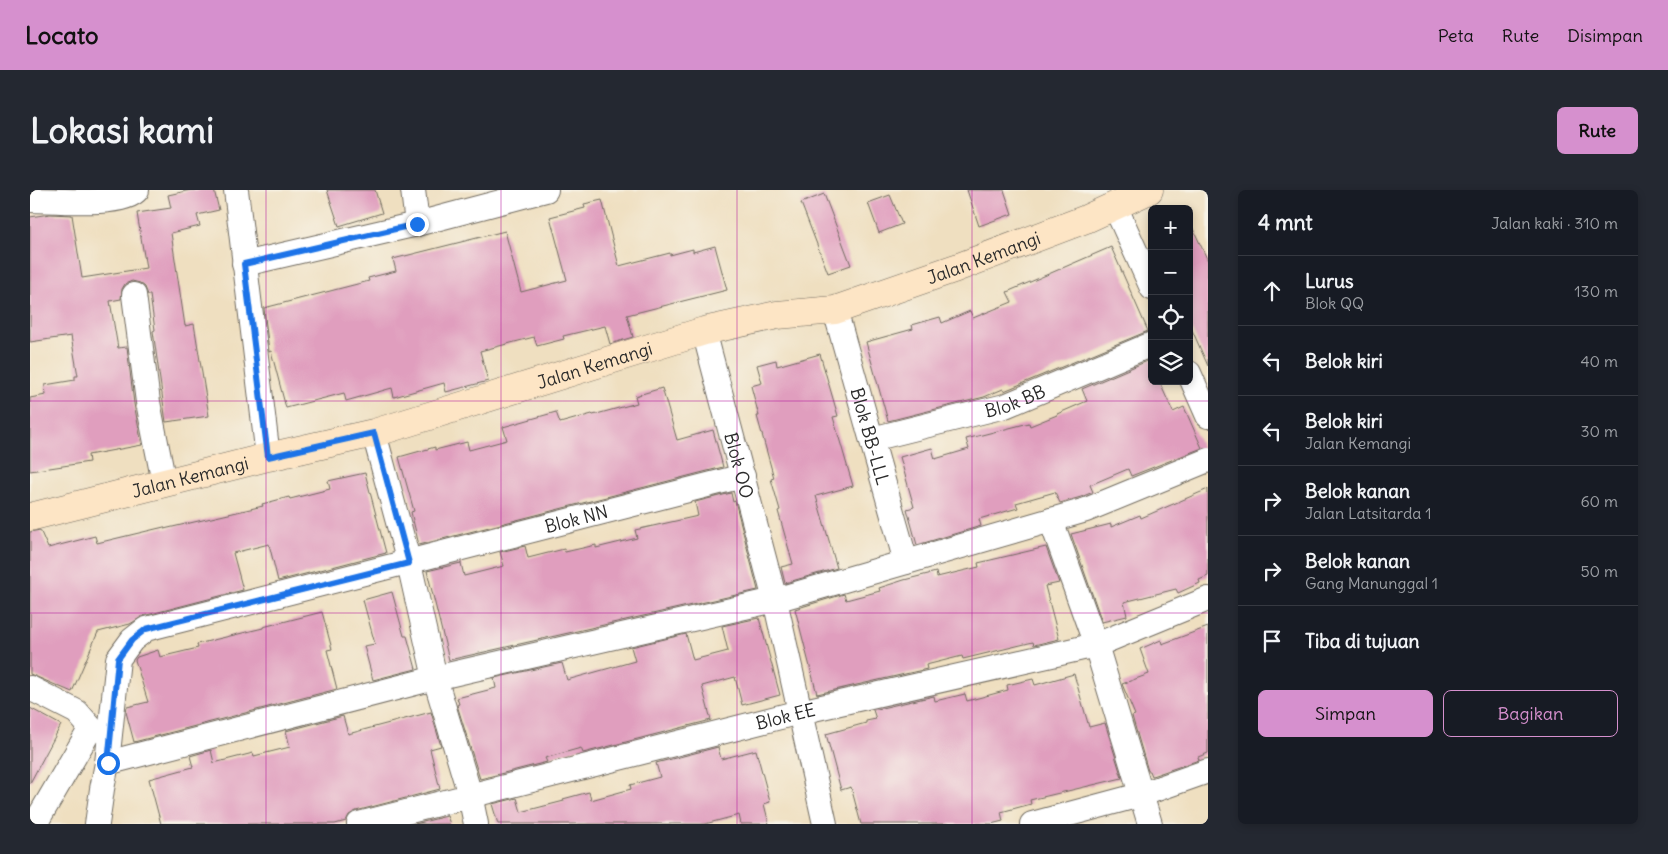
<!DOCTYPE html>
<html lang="id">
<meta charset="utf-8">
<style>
body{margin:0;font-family:Delius,sans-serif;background:#242831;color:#f1f3f6}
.controls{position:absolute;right:15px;top:15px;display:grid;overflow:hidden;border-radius:8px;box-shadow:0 2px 8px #0003}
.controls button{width:45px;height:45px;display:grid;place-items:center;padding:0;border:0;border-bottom:1px solid #363941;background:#171b24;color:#f1f3f6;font:25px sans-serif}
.stop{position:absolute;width:15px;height:15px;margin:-11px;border:4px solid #1a73e8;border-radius:50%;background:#fff}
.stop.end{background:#1a73e8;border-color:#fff;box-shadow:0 1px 5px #0008}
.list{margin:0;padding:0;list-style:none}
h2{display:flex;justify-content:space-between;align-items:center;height:65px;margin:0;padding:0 20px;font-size:21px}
h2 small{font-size:16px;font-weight:400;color:#9ea1a6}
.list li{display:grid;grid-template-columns:32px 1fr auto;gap:15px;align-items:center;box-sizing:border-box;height:70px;padding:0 20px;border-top:1px solid #363941}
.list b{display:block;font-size:19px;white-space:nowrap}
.list p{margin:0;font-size:16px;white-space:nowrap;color:#9ea1a6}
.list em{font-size:16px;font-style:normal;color:#9ea1a6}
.actions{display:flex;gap:10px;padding:15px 20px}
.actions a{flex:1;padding:11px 0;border:1px solid #d690ce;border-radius:8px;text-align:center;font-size:18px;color:#d690ce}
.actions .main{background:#d690ce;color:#111}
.icon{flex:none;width:28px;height:28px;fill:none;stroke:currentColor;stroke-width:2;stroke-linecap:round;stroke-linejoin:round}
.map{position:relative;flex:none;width:1178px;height:634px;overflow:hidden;border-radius:8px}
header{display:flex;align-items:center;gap:30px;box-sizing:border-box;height:70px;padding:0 25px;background:#d690ce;color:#111}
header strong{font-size:24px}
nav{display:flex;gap:28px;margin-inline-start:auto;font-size:18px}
.intro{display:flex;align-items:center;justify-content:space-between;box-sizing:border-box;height:120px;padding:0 30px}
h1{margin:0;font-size:35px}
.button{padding:12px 22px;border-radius:8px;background:#d690ce;color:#111;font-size:18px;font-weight:700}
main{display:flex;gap:30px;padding:0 30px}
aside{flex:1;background:#171b24;border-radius:8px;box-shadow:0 2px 8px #0003}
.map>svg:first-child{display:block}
.building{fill:#e09ebe}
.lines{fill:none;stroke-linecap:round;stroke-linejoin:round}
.street-casing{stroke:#706a5f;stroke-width:26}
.secondary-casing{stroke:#706a5f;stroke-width:29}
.street{stroke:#fff;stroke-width:24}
.secondary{stroke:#fde5c5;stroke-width:28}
.route{stroke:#1a73e8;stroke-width:6}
.grid{fill:none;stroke:#b5179e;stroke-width:1;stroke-opacity:0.55}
.labels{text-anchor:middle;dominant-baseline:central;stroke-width:4;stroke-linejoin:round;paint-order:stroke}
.street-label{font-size:18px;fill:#2b2b2b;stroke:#f7f3e8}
</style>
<header>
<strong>Locato</strong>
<nav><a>Peta</a><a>Rute</a><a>Disimpan</a></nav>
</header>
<div class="intro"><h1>Lokasi kami</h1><a class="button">Rute</a></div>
<main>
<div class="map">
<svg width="1178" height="634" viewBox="0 0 1178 634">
<rect width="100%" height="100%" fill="#f7f3e8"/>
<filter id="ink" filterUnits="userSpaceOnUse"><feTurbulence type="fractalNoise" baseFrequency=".02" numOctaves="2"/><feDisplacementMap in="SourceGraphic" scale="10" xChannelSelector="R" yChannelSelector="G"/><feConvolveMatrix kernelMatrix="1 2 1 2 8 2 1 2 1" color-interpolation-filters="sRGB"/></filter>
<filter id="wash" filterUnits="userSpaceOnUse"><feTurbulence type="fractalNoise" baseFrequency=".0096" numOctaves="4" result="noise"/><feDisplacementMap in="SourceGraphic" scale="20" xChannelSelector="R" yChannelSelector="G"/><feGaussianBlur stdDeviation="1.12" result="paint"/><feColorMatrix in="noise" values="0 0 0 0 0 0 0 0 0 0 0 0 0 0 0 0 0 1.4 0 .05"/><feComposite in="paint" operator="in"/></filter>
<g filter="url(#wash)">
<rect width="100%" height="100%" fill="#efdfc0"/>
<g id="blocks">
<path class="building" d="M161,0h23l5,20 -22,5 3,11 -29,7 14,93 9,-2 15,92 -43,6 -13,-91 2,-1 -5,-35h-2l-3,-8 -5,-4 -8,-2 -7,3 -3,5 -1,10 -11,2 8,47 9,-1 7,57 8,41 -54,10 1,7 -59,9v-73l16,-3 -1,-10 30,-5v-4h3l-7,-40 -41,6v-125l20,-3 22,1 10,63 64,-10 -9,-55 34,-5 -3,-13z
M297,0h48l7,23 -43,13z
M937,0h37l8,24 -33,12z
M794,4l27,71 -23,8 -27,-70z
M860,5l12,29 -23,9 -11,-30z
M572,10l17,66 51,-13v2l23,-6v3l22,-6 12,44 -100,25 6,22 -23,7 -5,-18 -42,10 1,3 -27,7 -3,-9 -54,14 8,30 -42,11 -2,-9 -50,14 -2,-9 -46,13 -2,-8 -58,15 -15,-57 -2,1 -5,-44 105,-27 -1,-3 28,-7 -3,-12 112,-28 16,61 46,-12 -17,-63 35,-9 -1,-4z
M1159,30l19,41v105l-19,-43z
M1081,57l37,84 -144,60 -1,-2 -19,8 -96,24 -22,-79 47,-13 -1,-4 28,-8 2,6 28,-12 3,7 39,-16 -5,-10z
M790,164l18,62 -5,1 20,69 -37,10 21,72 -52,15 -4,-16 12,-3 -15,-53 2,-1 -9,-31 3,-1 -17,-62h2l-8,-30 11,-3 -5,-18 19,-5 1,6z
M1122,169v22h7l14,31 11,-5 18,41 -71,28 -3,-7 -38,16 3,7 -12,5 -21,6 -5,-11 -39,11 2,5 -39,11 2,7 -64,19 -10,-36 7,-2 -14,-50 32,-9 3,11 34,-10 -3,-10 63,-16 1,3 27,-11v-1l30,-13 -5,-12z
M632,198l15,52 36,-10 10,37 -304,78 -8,-33 3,-1 -15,-54 36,-10v3l32,-8 2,8 38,-10 -4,-13 53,-15 4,11 32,-9 1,1 44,-12 -2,-7z
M335,283l21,80 -108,28 -9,-37 -36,9 10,37 -100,26 -13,8 -32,8 -26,60 -42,-18v-142l10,-2 8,18 47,-12 2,7 67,-16v2l99,-23 -1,-2 27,-7 1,2 40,-10 -2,-8z
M1178,299v87l-9,4 1,3 -22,10 -2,-4 -52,13 3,14 -25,6 -31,-88 40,-10v3l29,-12 1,3z
M701,303l2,9 2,-1 23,89 -309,70 -22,-89 34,-8 3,13 40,-10 -4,-14 25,-6 3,12 36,-9 1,3 31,-7v3l41,-10 -2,-8 63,-14 -3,-14z
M1016,357l13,36 -14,3 14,53 -25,6 -1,-3 -70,17 -1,-3 -36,9 1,4 -110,25 -22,-85 49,-15 2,6 34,-9 -1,-3 25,-8 32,-8 1,5 42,-10 -1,-4z
M362,402l12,44h3l9,33 -43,11 -9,-34 11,-2 -12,-44z
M292,422l10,37 -5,1 10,39 -203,53 -8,-30 1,-5 21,-5 -13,-42 2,-3 21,-7 2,7 38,-9 -1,-4 66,-16v-1z
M729,428l21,77 -38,10 -7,-28 -33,9 9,34 -128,33 -2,-5 -36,10 2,4 -67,17 -23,-74 2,-1 -2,-6 39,-10 -2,-10 68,-15 5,17 68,-19 -4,-14 55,-13 7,26 35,-9 -6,-25z
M1178,437v126l-10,4 1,3 -47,16 -2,-5h-2l-16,-55 3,-1 -13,-31 27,-10 -9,-25 21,-9 1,4z
M1044,484l15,53 16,-4 17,55 -92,22 1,4 -30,8 2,9 -12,3h-130l-10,-37 -10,3 -15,-56 40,-11v-2l10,-2 -3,-9 61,-14 1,5 30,-7 2,7 41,-11 -1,-5 26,-6 2,6z
M0,518l31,17 -31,58z
M401,522l10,34 -11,3 10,40 -84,22 -7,4 -3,6 -11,3h-174l-12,-45 44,-12 -3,-11 21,-6 3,13 39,-10 1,3 36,-9 -4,-16 57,-15 5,18z
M688,557l3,12 35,-9 14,52 -6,2 5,20h-28l-2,-9 -34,9h-207l-6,-20 25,-6 4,14 43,-11 -1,-2 26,-7 2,8 40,-11 -1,-4 30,-8 -4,-14z
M417,626l3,8h-35z"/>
</g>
</g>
<g filter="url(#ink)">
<use href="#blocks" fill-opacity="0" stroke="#706a5f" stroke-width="1"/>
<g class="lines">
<defs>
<g id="street">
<path d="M206,0l32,267"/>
<path d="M383,0l4,34"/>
<path d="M0,10c22,0 94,7 107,-10"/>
<path d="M1085,16l37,82"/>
<path d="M214,74l173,-40 129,-34"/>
<path d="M104,105l14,107 16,81"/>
<path id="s1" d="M805,120l71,252"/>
<path id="s2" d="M674,141l71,269 50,224"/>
<path d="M1159,183l19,43"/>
<path d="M344,243l35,130 26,115 35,117 6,29"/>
<path id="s3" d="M842,249l133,-33 147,-62"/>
<path d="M1021,330l45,125 54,179"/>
<path d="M0,498l47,24 14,16 -56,96"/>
<path id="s4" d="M77,573l11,-104 14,-19 14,-11c199,-50 398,-103 597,-153"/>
<path d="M67,634l5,-35 5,-26 328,-85 340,-78 311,-90 122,-50"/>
<path id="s5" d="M329,634l441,-112 296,-67 112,-46"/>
<path d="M1002,634l108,-29 68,-24"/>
</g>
<g id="secondary">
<path id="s6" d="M0,327l238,-60 106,-24 330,-102 73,-16 58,-5 121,-42 130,-49 63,-29"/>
</g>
</defs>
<use href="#street" class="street-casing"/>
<use href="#secondary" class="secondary-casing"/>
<use href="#street" class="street"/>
<use href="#secondary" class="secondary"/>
</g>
</g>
<g class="lines" filter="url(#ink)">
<path class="route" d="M78,573l10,-104 14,-19 14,-11 263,-66 -35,-130 -106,24 -24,-193 173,-40"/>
</g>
<path class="grid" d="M236,0v634M471,0v634M707,0v634M942,0v634M0,211h1178M0,423h1178"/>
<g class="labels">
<g class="street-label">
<text stroke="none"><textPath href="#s6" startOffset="990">Jalan Kemangi</textPath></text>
<text stroke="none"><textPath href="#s6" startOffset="585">Jalan Kemangi</textPath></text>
<text stroke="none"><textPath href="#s3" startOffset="148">Blok BB</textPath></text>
<text stroke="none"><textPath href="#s1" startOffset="131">Blok BB-LLL</textPath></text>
<text stroke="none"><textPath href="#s2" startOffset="139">Blok OO</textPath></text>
<text stroke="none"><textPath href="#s6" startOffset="165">Jalan Kemangi</textPath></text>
<text stroke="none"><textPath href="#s4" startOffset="590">Blok NN</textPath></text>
<text stroke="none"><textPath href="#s5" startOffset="440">Blok EE</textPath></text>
</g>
</g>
</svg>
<div class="controls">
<button>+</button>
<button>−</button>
<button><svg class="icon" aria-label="locate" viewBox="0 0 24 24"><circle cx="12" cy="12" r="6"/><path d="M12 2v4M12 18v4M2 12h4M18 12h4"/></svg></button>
<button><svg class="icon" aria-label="layers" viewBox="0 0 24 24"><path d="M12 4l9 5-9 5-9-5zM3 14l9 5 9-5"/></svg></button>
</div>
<div class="stop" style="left:78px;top:573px"></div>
<div class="stop end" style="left:387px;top:34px"></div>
</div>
<aside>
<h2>4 mnt<small>Jalan kaki · 310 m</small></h2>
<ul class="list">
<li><svg class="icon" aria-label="ahead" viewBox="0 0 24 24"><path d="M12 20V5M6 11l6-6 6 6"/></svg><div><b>Lurus</b><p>Blok QQ</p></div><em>130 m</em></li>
<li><svg class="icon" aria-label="left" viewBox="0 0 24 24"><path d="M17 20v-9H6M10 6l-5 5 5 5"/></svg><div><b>Belok kiri</b></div><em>40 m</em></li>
<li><svg class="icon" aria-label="left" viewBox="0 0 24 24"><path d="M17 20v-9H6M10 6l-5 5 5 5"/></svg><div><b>Belok kiri</b><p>Jalan Kemangi</p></div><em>30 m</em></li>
<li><svg class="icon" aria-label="right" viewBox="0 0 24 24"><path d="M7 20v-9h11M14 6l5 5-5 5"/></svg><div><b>Belok kanan</b><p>Jalan Latsitarda 1</p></div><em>60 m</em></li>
<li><svg class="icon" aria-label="right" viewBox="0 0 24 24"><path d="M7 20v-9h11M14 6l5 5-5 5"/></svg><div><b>Belok kanan</b><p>Gang Manunggal 1</p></div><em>50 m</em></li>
<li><svg class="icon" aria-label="arrive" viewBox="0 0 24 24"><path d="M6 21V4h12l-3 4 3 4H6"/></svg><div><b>Tiba di tujuan</b></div></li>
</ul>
<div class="actions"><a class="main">Simpan</a><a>Bagikan</a></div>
</aside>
</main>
